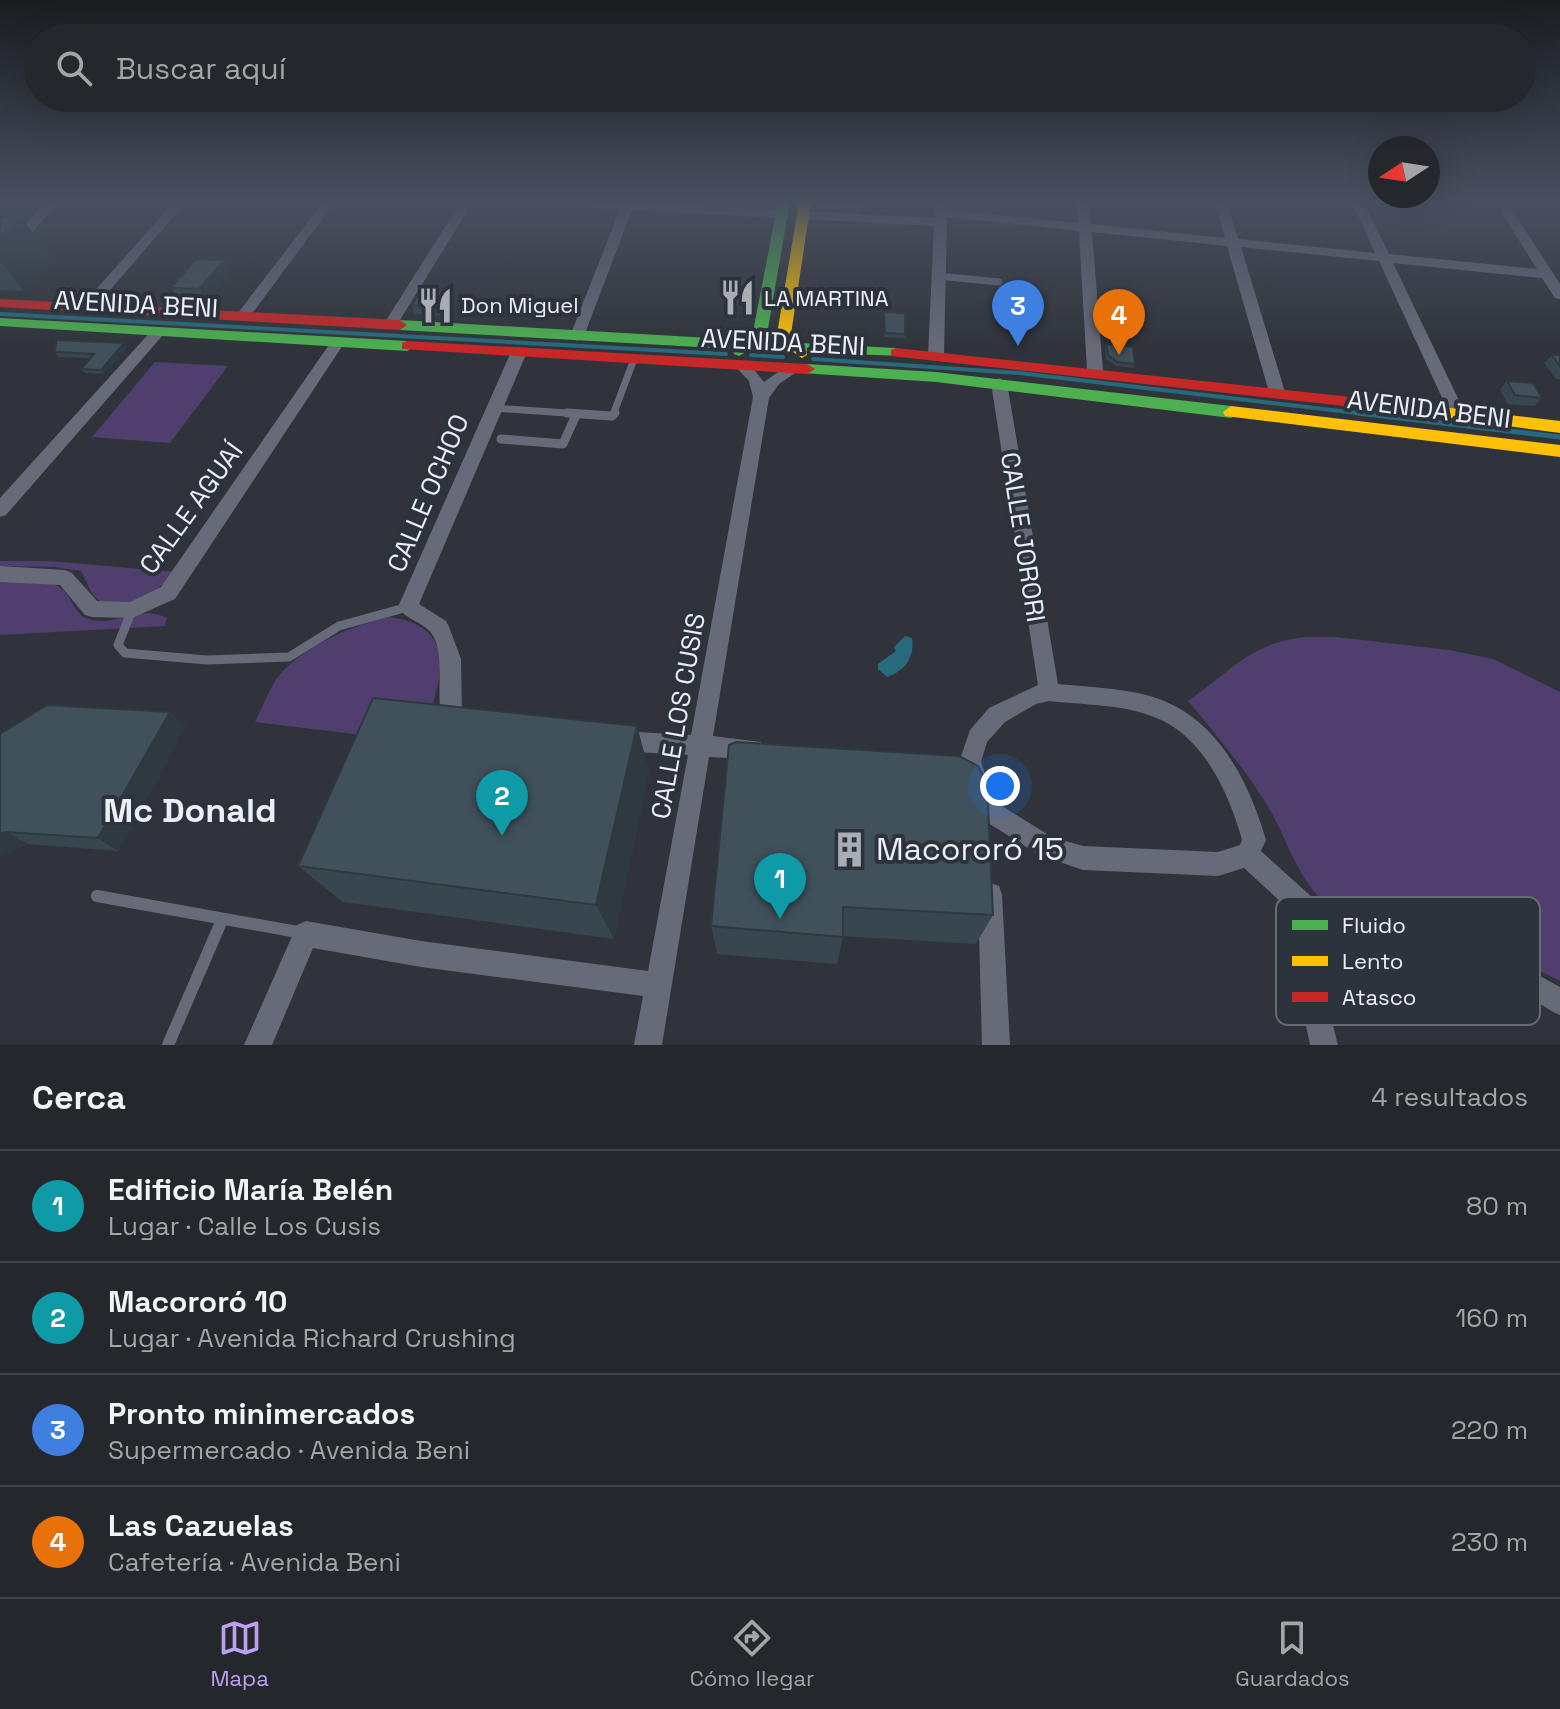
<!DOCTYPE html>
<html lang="es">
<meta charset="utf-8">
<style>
body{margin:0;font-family:"Space Grotesk",sans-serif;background:#2c2f34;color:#f1f3f6}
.compass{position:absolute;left:1368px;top:136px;width:72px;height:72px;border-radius:50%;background:#24272c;box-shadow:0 8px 32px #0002;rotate:258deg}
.you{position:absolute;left:1000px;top:786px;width:28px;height:28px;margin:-20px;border:6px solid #fff;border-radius:50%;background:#1a73e8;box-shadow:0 0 0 12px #1a73e833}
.badge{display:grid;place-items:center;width:52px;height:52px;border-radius:50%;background:#bca0f2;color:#fff;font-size:26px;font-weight:700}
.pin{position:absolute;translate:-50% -66px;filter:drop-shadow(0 2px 4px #0008)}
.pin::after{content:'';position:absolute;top:42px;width:28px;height:24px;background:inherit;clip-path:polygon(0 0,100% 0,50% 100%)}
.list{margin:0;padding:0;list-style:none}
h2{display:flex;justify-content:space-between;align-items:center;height:104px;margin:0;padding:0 32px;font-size:34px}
h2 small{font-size:26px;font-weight:400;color:#a3a5a9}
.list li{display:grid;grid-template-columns:52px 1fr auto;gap:24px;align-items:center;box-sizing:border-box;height:112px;padding:0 32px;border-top:2px solid #414448}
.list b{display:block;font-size:30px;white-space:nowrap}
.list p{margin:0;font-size:26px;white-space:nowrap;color:#a3a5a9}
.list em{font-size:26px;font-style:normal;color:#a3a5a9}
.icon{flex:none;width:44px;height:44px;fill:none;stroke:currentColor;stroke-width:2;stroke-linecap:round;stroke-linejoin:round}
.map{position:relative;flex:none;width:1560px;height:1045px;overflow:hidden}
.search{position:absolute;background:#24272c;box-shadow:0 8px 32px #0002;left:24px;right:24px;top:24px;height:88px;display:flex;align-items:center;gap:20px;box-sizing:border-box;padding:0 28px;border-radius:44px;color:#a3a5a9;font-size:30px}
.sheet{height:552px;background:#24272c}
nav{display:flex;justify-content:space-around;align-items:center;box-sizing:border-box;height:112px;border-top:2px solid #414448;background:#24272c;font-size:22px;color:#a3a5a9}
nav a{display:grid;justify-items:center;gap:4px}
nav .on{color:#bca0f2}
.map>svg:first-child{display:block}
.green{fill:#4f3e6e}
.water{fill:#286a7d}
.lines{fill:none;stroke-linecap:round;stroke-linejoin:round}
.stream-far1{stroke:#286a7d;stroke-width:4}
.stream{stroke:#286a7d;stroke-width:5}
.lane-far2{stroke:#676a79;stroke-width:7}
.lane-far1{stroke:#676a79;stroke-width:9}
.lane{stroke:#676a79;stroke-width:12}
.street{fill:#676a79;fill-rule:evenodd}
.fast{fill:#4caf50;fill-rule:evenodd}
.slow{fill:#ffc107;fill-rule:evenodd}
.jam{fill:#c62828;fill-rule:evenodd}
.wall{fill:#38464f}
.shaded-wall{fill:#2e3940}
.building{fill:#41515c;stroke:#2e3940;stroke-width:2}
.labels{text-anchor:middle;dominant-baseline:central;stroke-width:8;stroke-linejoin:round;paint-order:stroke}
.far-poi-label{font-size:22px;fill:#ecf0f6;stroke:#2d333d;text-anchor:start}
.street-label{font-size:26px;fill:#ecf0f6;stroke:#2d333d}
.near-poi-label{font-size:32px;fill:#ecf0f6;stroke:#2d333d;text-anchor:start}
.near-neighbourhood-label{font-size:34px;font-weight:bold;fill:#ecf0f6;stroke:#2d333d}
.key{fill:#2d333d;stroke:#666c74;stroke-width:2}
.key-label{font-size:22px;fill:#ecf0f6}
</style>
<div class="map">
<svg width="1560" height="1045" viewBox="0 0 1560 1045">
<rect width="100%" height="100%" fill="#30343a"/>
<path class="green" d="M155,362l73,4 -58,77 -78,-6z
M0,561h49l127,11c-15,17 -56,45 -79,27 -8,-7 -10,-19 -16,-28l-26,-4 -55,-1z
M0,581c18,1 48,-4 62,8 12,9 11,27 30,31 19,4 37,-6 56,-7 6,0 13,3 19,4l-2,9 -165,9z
M388,617c79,9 49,74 32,125l-165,-20c8,-15 15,-37 27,-50 30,-30 66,-44 106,-55z
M1304,637h32l113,13 44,9 67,33v289c-30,-15 -58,-29 -90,-38 -45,-12 -97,-6 -136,-33 -35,-23 -46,-71 -68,-107 -24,-37 -50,-69 -78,-102 43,-30 61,-57 116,-64z"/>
<path class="water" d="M905,636l7,2c3,19 -7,33 -25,39l-9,-8v-5l18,-13 -2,-4z"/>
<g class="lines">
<path class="stream-far1" d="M0,314l726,40
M751,355l32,2
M813,359l206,14 355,42"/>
<path class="stream" d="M1357,413l203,24"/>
<path class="lane-far2" d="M804,206l55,1
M938,276l61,6
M493,408l103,7
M613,415l21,-56"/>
<path class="lane-far1" d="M567,413l45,3 3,-3
M501,439l62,5 13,-29
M132,610l-14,35 7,8 82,7 82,-3 50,-31 69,-19"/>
<path class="lane" d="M97,896l206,37
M168,1045l54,-125"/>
<path class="street" d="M46,202h13l-54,61 -5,1v-12z
M174,202h12l-94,109h-10v-6z
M323,202h12l-87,117h-10v-6z
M461,202h12l-78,126h-10l-2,-3z
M558,202h77l147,8 6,4 -6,4 -150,-8 -48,126 -7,5 -7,-5 50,-127 -56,-3z
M935,202h12v8l131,13 -1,-21h12l2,22 134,14 -10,-36h12l11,37 137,14 -23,-51h12l25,52 148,15 -42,-67h12l53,82v15l-5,-1 -13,-20 -149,-15 73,152 -8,6 -8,-6 -71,-154 -138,-14 44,145 -8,5 -8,-5 -42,-146 -135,-14 11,139 -8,5 -8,-5 -8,-140 -132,-14 -3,138 -8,5 -8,-5 6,-129 -131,-7 -6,-4 6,-4 131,7z
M158,327l5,2v6l-157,180 -6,2v-19l153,-169z
M338,337l7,5 -170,257 -43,19 -40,-1 -7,-2 -25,-30 -60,-3v-16l65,4 7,3 25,28 33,1 31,-15 172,-248z
M519,347l8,5 -108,252 27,17 3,6 12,32 1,56 8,12 -3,7 -8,3c-35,-13 -8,-73 -27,-103 -8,-12 -27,-14 -34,-27l113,-255z
M743,361l5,1 16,20 24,-17h10l3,4 -22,15 -10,14 -56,338 48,6 3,7 -3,7 -8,3 -44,-2 -47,288h-28l9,-49 -222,-29 -108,-19 -41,97h-28l53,-120 9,-4 115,20 227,30 40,-216 -69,-4 -8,-3 -3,-7 3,-7 8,-3 72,4 62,-338 -4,-16 -14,-15z
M999,378l8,5 51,301c31,3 63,4 92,12 66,19 98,83 116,144l-5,11 84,76 19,9 163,33 33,18v28c-13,-5 -25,-16 -38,-21 -58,-22 -158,-15 -204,-58l3,43 17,66h-28l-17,-83 3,-46 -52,-48 -26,8 -135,-6 -44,-15 -62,-39 -18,-54 11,-32 19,-22 49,-23 -47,-302zM1049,701c34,4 73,3 105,16 49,18 75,76 88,123l-2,5 -22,7 -135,-6 -31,-9 -58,-36 -13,-39 6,-20 18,-20 31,-18z
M990,883l9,3 3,9 8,150h-28l-4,-150 3,-9z"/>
<path class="fast" d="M778,202h12l-23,132 -6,7 135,7 5,2v6l-151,-6 -11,6 -5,-2 -1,-5 -333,-19 -7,-5 7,-5 344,20 9,-8z
M0,318l407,23 7,5 -7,5 -407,-25z
M807,364l129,8 295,34 8,6 -8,6 -295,-36 -134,-9v-8z"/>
<path class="slow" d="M799,202h12l-20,132 19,19 -8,5 -19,-13 -6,-11z
M1425,405l135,16v12l-141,-19 -2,-4 2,-4z
M1231,406l329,39v12l-335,-41 -2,-4z"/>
<path class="jam" d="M0,299l400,21 7,5 -7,5 -400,-23z
M407,341l400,23 8,5 -8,5 -405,-25v-6z
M896,348l529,57 8,5 -8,5 -534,-59v-6z"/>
</g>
<path class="wall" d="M0,217l55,45 -31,29 -24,-1z
M231,272l-24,30 -28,-1 -8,-13z
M750,282v9l-3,15 -22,-2 -1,-8z
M452,301l-9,15 -28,-2 -3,-9z
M884,312l21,22v4l-21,-1z
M124,343l3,5 -23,26 -19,-1 -4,-4 9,-11 -31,-1 -4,-5z
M1106,344l29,20 -1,4 -18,-2 -10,-7 -1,-11z
M1552,355h8v24h-4l-12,-16z
M1507,381l35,17 -8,8 -26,-2 -8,-14z
M186,726l-68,125 -90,-7 -28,13v-123z
M729,745l264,170 -17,29 -133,-8 -6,28 -120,-10 -6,-28z
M649,770l-35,169 -271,-37 -45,-36z"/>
<path class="shaded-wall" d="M0,202h13l-13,11z
M22,218l33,44 -31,29 -24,-30v-24z
M224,260l7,12 -24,30 -8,-13z
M750,282v9l-3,15 -1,-9z
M449,292l3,9 -9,15 -3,-8z
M124,343l3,5 -23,26 -3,-4z
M170,712l16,14 -68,125 -20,-13z
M637,726l12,44 -35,169 -18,-34z
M6,832l22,12 -28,13v-23z"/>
<path class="building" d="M0,217l22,1 -22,19z
M196,259l28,1 -25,29 -28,-1z
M728,281l22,1 -4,15 -22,-1z
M422,290l27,2 -9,16 -28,-3z
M884,312l21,1v21l-20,-1z
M56,340l68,3 -23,27 -20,-1 13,-15 -39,-2z
M1106,344l27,3 2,17 -18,-2 -9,-7z
M1552,355h8v11z
M1507,381l26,2 9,15 -27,-3z
M373,698l264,28 -41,179 -298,-39z
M47,705l123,7 -72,126 -92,-6 -6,2v-100z
M736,742l223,14 19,10 9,16 6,133 -150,-8v30l-132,-11 18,-181z"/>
<linearGradient id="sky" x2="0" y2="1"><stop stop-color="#1a1d20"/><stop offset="0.58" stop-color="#485060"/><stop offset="1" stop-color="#485060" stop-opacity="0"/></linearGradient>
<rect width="1560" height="348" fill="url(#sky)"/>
<defs>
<symbol id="restaurant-bare" viewBox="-9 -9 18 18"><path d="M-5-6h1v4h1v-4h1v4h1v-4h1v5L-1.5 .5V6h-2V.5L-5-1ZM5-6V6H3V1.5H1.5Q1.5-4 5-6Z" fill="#aaaeb4" stroke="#2d333d" stroke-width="2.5" paint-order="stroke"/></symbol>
<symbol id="building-bare" viewBox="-9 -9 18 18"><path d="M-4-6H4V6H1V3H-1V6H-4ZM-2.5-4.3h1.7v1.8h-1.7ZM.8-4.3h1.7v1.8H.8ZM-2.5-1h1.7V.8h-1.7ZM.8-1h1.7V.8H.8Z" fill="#aaaeb4" stroke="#2d333d" stroke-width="2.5" paint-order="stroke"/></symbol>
</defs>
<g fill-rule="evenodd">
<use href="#restaurant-bare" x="712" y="272" width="51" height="51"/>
<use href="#restaurant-bare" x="410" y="280" width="51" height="51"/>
<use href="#building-bare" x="824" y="824" width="51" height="51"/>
</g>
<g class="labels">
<g class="far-poi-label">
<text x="764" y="298">LA MARTINA</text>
<text x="461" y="305">Don Miguel</text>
</g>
<g class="street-label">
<text transform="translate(136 304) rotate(3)">AVENIDA BENI</text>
<text transform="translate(783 342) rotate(3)">AVENIDA BENI</text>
<text transform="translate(1429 409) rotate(7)">AVENIDA BENI</text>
<text transform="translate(428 493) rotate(-67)">CALLE OCHOO</text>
<text transform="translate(191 508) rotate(-54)">CALLE AGUAÍ</text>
<text transform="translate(1023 537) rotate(81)">CALLE JORORI</text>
<text transform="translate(678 716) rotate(-80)">CALLE LOS CUSIS</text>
</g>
<g class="near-poi-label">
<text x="876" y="849">Macororó 15</text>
</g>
<g class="near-neighbourhood-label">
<text x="190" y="810">Mc Donald</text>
</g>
</g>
<rect x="1276" y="897" width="264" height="128" rx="12" class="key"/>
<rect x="1292" y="920" width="36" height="10" fill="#4caf50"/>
<rect x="1292" y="956" width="36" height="10" fill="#ffc107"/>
<rect x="1292" y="992" width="36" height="10" fill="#c62828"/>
<g class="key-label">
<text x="1342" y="933">Fluido</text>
<text x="1342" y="969">Lento</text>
<text x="1342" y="1005">Atasco</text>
</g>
</svg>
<svg class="compass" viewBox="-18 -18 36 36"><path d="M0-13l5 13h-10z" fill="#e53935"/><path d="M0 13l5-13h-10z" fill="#a3a5a9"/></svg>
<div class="you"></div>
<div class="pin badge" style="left:780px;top:919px;background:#0f9aa8">1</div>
<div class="pin badge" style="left:502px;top:836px;background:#0f9aa8">2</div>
<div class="pin badge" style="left:1018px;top:346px;background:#3f7fe0">3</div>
<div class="pin badge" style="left:1119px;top:355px;background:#e8710a">4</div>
<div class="search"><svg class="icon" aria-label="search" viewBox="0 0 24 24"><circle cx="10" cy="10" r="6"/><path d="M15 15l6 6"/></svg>Buscar aquí</div>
</div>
<section class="sheet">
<h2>Cerca<small>4 resultados</small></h2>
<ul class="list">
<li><span class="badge" style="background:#0f9aa8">1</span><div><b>Edificio María Belén</b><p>Lugar · Calle Los Cusis</p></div><em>80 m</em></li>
<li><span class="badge" style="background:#0f9aa8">2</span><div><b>Macororó 10</b><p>Lugar · Avenida Richard Crushing</p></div><em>160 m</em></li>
<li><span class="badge" style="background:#3f7fe0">3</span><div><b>Pronto minimercados</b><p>Supermercado · Avenida Beni</p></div><em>220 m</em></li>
<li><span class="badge" style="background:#e8710a">4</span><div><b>Las Cazuelas</b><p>Cafetería · Avenida Beni</p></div><em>230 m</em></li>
</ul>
</section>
<nav>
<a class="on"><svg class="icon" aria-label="map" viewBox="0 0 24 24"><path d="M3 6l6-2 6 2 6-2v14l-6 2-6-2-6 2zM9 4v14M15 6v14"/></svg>Mapa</a>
<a><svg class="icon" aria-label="directions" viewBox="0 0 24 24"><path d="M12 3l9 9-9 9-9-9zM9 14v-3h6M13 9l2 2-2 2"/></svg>Cómo llegar</a>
<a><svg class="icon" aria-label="saved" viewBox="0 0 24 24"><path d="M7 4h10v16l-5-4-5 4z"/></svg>Guardados</a>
</nav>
